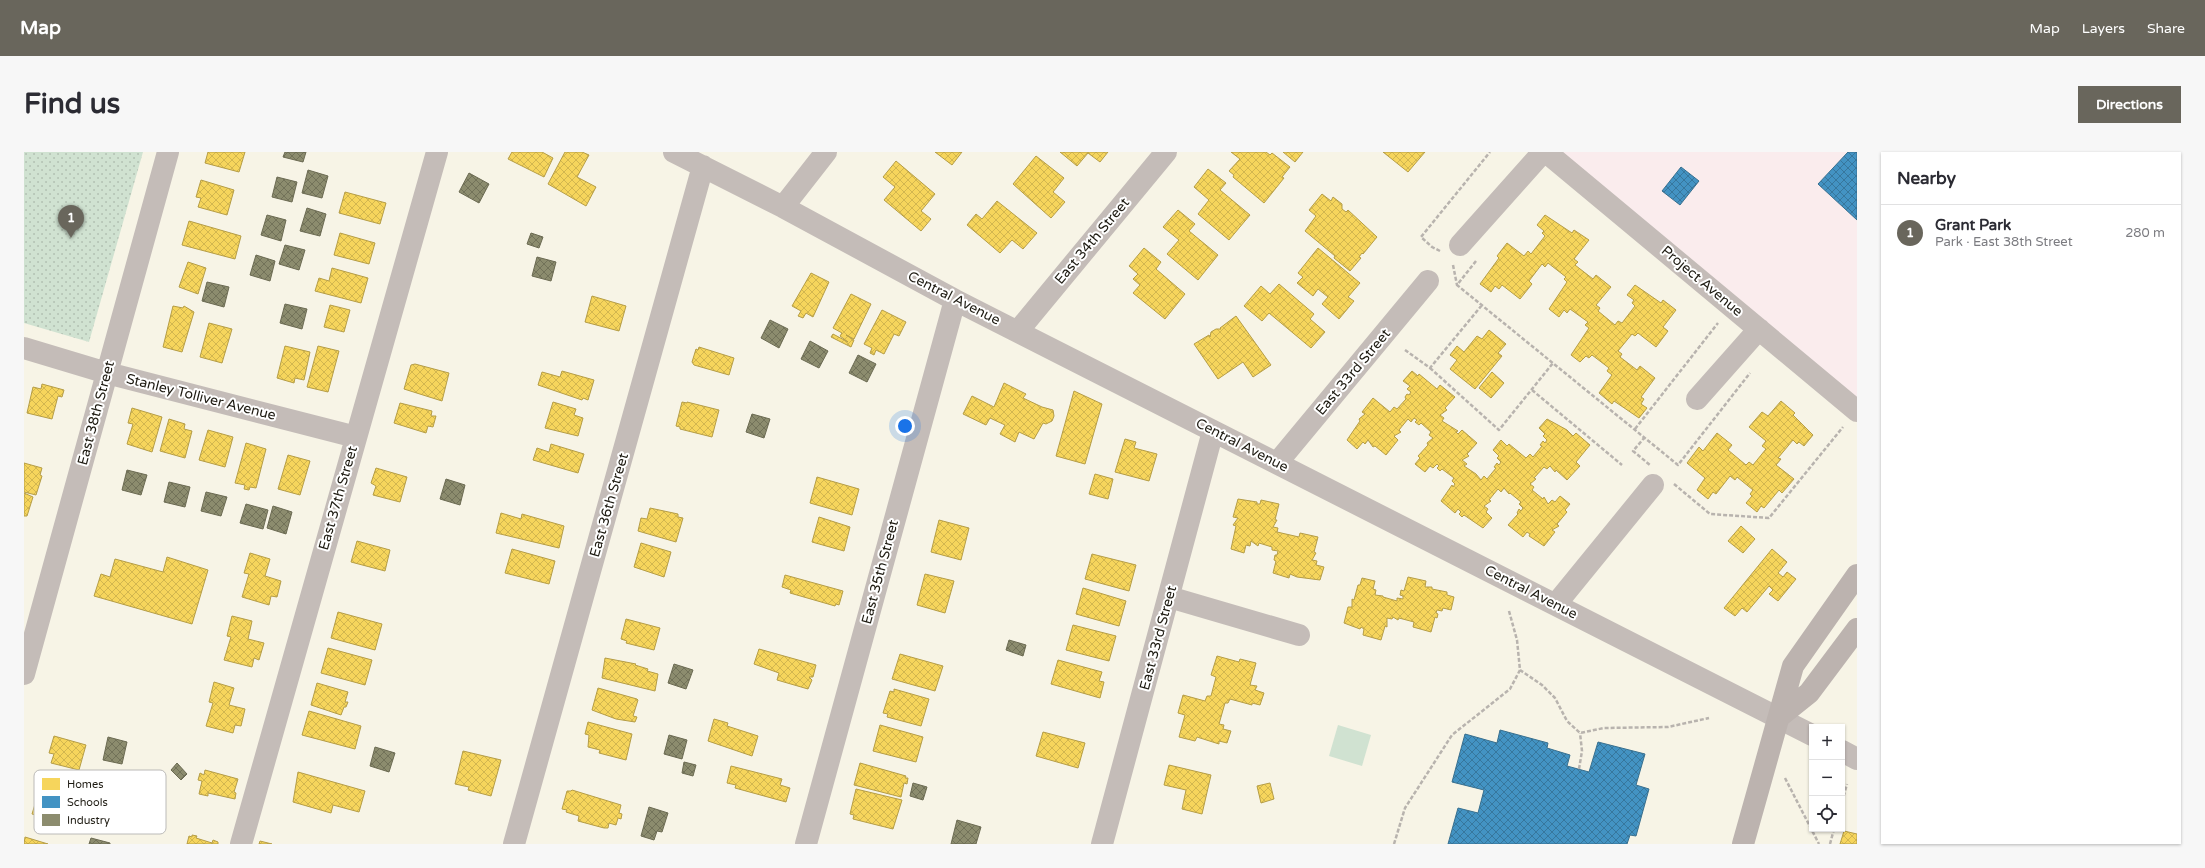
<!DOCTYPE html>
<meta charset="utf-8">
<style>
body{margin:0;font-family:"Varela Round",sans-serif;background:#f7f7f7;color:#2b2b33}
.controls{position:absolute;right:12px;bottom:12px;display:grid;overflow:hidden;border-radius:0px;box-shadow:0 1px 3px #0004}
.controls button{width:36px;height:36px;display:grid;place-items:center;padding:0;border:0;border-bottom:1px solid #e1e1e2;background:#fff;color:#2b2b33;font:20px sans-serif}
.you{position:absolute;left:881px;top:274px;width:14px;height:14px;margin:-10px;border:3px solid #fff;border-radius:50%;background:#1a73e8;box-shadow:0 0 0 6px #1a73e833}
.badge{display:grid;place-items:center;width:26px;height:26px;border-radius:50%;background:#69665c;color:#fff;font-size:13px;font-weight:700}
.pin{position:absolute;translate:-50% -33px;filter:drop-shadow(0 1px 2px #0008)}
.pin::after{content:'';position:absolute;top:21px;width:14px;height:12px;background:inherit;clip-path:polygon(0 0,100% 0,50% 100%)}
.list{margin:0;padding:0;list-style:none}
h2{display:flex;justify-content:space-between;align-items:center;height:52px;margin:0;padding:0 16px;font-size:17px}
h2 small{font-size:13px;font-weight:400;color:#7c7c81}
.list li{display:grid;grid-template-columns:26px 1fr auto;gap:12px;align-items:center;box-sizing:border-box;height:56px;padding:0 16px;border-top:1px solid #e1e1e2}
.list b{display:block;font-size:15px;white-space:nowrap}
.list p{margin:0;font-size:13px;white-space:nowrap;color:#7c7c81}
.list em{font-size:13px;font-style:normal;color:#7c7c81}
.icon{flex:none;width:22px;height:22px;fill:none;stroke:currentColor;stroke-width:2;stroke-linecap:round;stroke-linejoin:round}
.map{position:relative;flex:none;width:1833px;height:692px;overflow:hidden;border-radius:0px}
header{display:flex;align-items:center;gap:24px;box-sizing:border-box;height:56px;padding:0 20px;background:#69665c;color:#fff}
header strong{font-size:19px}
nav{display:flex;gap:22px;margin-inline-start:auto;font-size:14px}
.intro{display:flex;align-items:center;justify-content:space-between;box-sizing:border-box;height:96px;padding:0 24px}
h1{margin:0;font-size:28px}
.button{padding:10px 18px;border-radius:0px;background:#69665c;color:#fff;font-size:14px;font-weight:700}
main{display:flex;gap:24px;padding:0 24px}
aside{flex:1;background:#fff;border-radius:0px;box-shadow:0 1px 3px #0004}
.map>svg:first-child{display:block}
.education{fill:#faeced}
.park{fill:url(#park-dots)}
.pitch{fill:#d0e2d1}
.homes{fill:url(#homes-cross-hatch);stroke:#b59d46}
.schools{fill:url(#schools-cross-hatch);stroke:#386f8e}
.industry{fill:url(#industry-cross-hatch);stroke:#6b6a52}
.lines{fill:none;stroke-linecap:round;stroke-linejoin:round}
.path{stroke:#b8b3ae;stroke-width:2.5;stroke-dasharray:4 2;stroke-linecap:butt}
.minor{stroke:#c4bcb8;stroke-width:22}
.major{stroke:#bcb3af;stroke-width:22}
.labels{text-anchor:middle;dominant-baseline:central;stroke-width:4;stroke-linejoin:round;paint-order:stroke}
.street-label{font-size:14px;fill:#1d1a11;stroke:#fff}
.key{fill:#fff;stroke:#bbbab8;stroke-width:1}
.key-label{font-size:11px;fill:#1d1a11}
</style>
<header>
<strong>Map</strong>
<nav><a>Map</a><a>Layers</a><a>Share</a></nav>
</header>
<div class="intro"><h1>Find us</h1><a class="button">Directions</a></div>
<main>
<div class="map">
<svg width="1833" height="692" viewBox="0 0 1833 692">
<defs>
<pattern id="park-dots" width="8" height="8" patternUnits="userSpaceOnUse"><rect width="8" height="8" fill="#d0e2d1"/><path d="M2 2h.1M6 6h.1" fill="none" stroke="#b2c1b2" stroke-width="1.8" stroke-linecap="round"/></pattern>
<pattern id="homes-cross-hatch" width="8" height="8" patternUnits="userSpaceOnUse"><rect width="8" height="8" fill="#f6d55c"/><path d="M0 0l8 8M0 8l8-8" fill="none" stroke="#d2b64f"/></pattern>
<pattern id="schools-cross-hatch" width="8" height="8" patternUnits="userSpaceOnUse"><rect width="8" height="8" fill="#4393c3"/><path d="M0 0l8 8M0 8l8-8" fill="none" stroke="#37779d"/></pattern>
<pattern id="industry-cross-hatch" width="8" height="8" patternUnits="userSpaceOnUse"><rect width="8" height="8" fill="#8c8c6e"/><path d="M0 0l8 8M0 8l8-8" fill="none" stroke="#727259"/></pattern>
</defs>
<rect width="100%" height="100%" fill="#f7f4e6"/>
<path class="education" d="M1522,0h311v259z"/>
<path class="park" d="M0,0h119l-54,190 -65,-19z"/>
<path class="pitch" d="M1314,573l33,10 -9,31 -33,-10z"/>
<path class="homes" d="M184,0h37l-6,20 -34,-9z
M488,0h30l11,6 -9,19 -36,-18z
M541,0h17l7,3 -12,22 19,10 -10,19 -38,-22z
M911,0h27l-10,13z
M1036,0h48l-8,10 -12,-9 -11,13z
M1207,0h35l4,3 2,-2 18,14 -8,10 2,1 -20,25 -31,-26 1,-2 -5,-4 11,-12z
M1259,0h20l-8,10z
M1359,0h42l-17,20z
M1012,4l28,22 -11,14 12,10 -14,16 -38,-34z
M872,9l39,33 -14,17 10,8 -10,12 -37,-31 11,-13 -12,-10z
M1184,17l18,14 -6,7 30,25 -21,25 -31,-26 11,-14 -15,-13z
M177,28l33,10 -7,25 -29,-8 3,-9 -5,-1z
M321,40l41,11 -6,21 -41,-11z
M1298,42l9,7 2,-4 9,7v5l4,3 2,-2 29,27 -14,17 -1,-1 -3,4 2,1 -11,13 -16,-13 1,-2 -30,-25 11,-15 -7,-6z
M973,49l40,32 -14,16 -11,-9 -12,13 -33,-28 9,-11 6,5z
M1154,58l17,14 -6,7 29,24 -20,25 -31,-26 12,-14 -16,-13z
M1521,63l27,18 2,-3 15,10 -15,19 4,3 -3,3 18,14 3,-4 15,12 -15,18 4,3 -2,3 17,14 3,-4 4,2 13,-17 -3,-3 2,-3 -7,-5 8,-10 26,18 2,-3 13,10 -13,17 5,4 -12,16 -18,-14 -3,3 -3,-2 -14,17 4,3 -2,3 17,13 3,-4 15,12 -14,19 3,2 -3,5 6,4 -8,10 -25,-17 -2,3 -13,-11 13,-18 -5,-4 2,-3 -17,-13 -3,3 -3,-2 -6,6 -9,-7 18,-27 -4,-3 3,-3 -18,-13 -3,4 -3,-3 -5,7 -10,-8 18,-27 -3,-3 2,-2 -18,-14 -3,4 -3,-3 -13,17 3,3 -12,15 -18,-14 -3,4 -4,-3 -4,6 -11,-8 19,-26 -2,-2 10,-13 17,13 4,-5 3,3 14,-18 -3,-3 2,-2 -7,-6z
M165,69l52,15 -6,23 -53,-14z
M316,81l35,10 -6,21 -35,-9z
M1120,96l17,14 -5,7 29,25 -20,25 -32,-26 7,-8 -7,-6 5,-5 -9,-8z
M1294,96l42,35 -12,14 6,4 -15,18 -17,-15 6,-7 -10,-8 -5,7 -16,-13 6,-6 -5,-4z
M164,110l18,6 -8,26 -19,-7z
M308,116l36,10 -7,25 -46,-12 4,-13 10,3z
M787,121l18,9 -16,35 -7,-4 -3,5 -5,-2 3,-5 -9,-5z
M1255,132l35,30 -4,5 15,13 -14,16 -42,-35 -7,8 -18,-15 17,-20 9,8z
M827,142l20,10 -17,35 -8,-4 8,5 -3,7 -20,-10 2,-3 15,8 -8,-6 2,-3 -9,-5z
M568,144l34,10 -7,25 -34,-9z
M306,153l20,5 -6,22 -20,-5z
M149,154l10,2 1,-2 10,6 -12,40 -19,-5z
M858,158l24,12 -7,14 -5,-2 -10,20 -8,-4 -2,5 -4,-2 2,-5 -8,-4z
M1212,164l35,49 -18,12 -10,-15 -25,17 -24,-35 15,-9 1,2 1,-5 5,-3h5l-1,-1z
M185,171l23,6 -10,34 -22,-6z
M1465,178l17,14 -8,9 4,3 -27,33 -25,-20 7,-9 -7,-5 7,-9 7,6 13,-16 5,3z
M261,194l25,6 -6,28 -9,-2 -1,5 -17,-5z
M294,194l21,5 -11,41 -21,-5z
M675,195l35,11 -5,17 -35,-10 -2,-3 4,-13 2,1z
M391,212l34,9 -7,28 -38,-12 7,-24z
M538,219l32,9 -6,20 -5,-2 -1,2 -44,-15 4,-13 18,5z
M1388,219l6,5 1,-2 18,15 3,-4 15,12 -10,11 2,2 -7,5 4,3 -2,3 16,10 -2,1 2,2 4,-4 15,13 -10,11 2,2 -7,4 5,4 -3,2 12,8 5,6 3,-4 3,3 9,-11 -2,-1 3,-4 2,2 2,-3 -4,-4 2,-2 -6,-6 8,-10 6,6 2,-2 17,14 4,-4 3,3 9,-11 -2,-1 3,-4 2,2 2,-3 -4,-4 2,-2 -6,-6 8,-9 20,11 6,6 3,-3 14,12 -14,17 4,4 -13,14 -11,-10 -1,2 -5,-6 -3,3 -3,-2 -10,11 2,1 -6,5 4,3 -2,3 11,9 1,-2 4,7 4,-4 3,2 5,-6 10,8 -5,6 2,2 -10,12 2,2 -7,4 3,2 -11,14 -15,-10 1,-2 -3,-2 -4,5 -15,-12 10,-11 -1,-1 2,-4 2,2 2,-3 -4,-4 2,-2 -11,-9 -1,1 -5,-6 -3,4 -3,-3 -9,11 2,1 -7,5 4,3 -2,3 6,6 -9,10 -19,-13 -2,2 -3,-3 2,-2 -3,-3 -3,4 -14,-12 11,-16 1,2 2,-3 -3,-3 2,-3 -12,-9 -2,2 -3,-3 2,-2 -2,-2 -4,4 -3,-2 -5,6 -10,-8 5,-6 -2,-2 10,-11 -1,-2 6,-5 -4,-3 2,-3 -10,-9 -2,2 -4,-3 2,-2 -3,-2 -3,4 -3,-3 -9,11 2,2 -7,4 4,4 -12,15 -11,-9 -2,1 -5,-7 -3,4 -2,-2 -6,7 -10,-9 13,-19 -1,-2 6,-5 -3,-2 11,-14 17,14 4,-5 3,2 9,-10 -1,-2 2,-3 2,1 2,-3 -4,-3 3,-3 -7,-5z
M1468,220l12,11 -13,15 -12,-10z
M980,231l22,11 -3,4 19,9 11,3 1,6 -2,5 -6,3 -3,-1 -9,16 -15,-7 -4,10 -15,-8 5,-9 -15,-7 -4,7 -23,-11 9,-18 22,11z
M18,232l22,6 -2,7 -4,-1 -6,23 -25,-6 6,-26 8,2z
M1050,239l28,13 -17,60 -29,-8z
M1757,249l14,12 -2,2 20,20 -9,11 -5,-4 -2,2 -4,-4 -15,18 3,1 -5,6 18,14 -12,14 -3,-3 -15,18 -3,-2 -4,6 -11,-9 6,-7 -2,-2 3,-4 -16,-13 -2,3 -5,-4 -14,18 -3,-2 -5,7 -11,-9 8,-12 -18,-15 12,-16 4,4 14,-18 15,12 -4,5 18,15 3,-3 4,3 13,-16 -4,-3 4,-5 -17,-14 13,-15 6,4z
M529,250l23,7 -2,6 9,3 -5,18 -33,-8z
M658,250l5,1v-1l32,8 -7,27 -32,-8v-2l-4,-1z
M376,251l32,8 -1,5h5l-3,11 -5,-1 -2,7 -32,-10z
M108,256l30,9 -10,35 -25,-8 6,-20 -5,-1z
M145,267l16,5 -1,5 8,2 -7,27 -25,-7z
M184,278l25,7 -8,30 -26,-7z
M1101,287l11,3 -2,6 23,6 -8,27 -34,-9z
M222,291l20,6 -10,39 -6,-1 -1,3 -5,-1 1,-4 -10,-2z
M527,292l33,10 -6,19 -45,-13 4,-12 12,4z
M264,303l22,6 -10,34 -22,-6z
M0,311l18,5 -2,7 2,1 -6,19 -12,-3z
M352,316l31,9 -7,25 -27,-7 3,-9 -5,-3z
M1071,322l18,5 -5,20 -19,-5z
M793,325l42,12 -7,26 -42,-12z
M0,341l9,4 -6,19h-3z
M1214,347l19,3v2h3l1,-4 18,4 -4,16h2l-4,7 5,1 -1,4 22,5 1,-4 18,4 -4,15 2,1 -4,7 5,1 -1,4 8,2 -4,13 -23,-3 -7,-3 -1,4 -16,-5 3,-12 -2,-1 1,-5h2l1,-4 -6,-1v-3l-13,-4 -1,3 -7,-5 -1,5 -4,-1 -2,8 -13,-4 5,-23 -3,-1 5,-7 -5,-1z
M626,356l28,6v3l5,1 -7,24 -38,-11 3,-13 6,1z
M477,361l20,6 1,-5 42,12 -5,22 -63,-15z
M795,365l31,10 -6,24 -32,-9z
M915,368l30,8 -8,32 -30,-8z
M1717,374l14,13 -12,14 -15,-12z
M333,389l33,9 -5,21 -34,-9z
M617,391l30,9 -7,25 -30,-10z
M488,397l43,12 -6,23 -44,-11z
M1748,397l15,13 -9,11 5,4 4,-5 9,7 -18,22 -9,-7 4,-4 -4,-4 -22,26 -5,-4 -7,8 -11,-8z
M226,401l20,6 -5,17 16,5 -4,16 -6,-1 -2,9 -27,-8 7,-23 -5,-1z
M1068,402l44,11 -7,26 -44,-12z
M143,405l41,13 -16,54 -98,-28 7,-22 9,3 5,-18 48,13z
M901,422l29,7 -9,32 -28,-8z
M761,423l58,16 -4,14 -3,-1 -1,2 -45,-13 1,-3 -9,-3z
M1384,425l18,4 -1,6h7v2l15,3v3l7,2 -3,13 -8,-2 -1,3 -5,-1 -1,3 2,1 -1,4 -2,-1 -4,15 -18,-5 1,-5 -15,-4 -1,2 -5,-3 -1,2 -5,-1v9l-2,-1 -4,14 -18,-5 1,-6 -3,-2 -1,2 -16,-6 4,-16h4v-8l2,1 4,-15h2l2,-7 13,3 -2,8 3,1 -1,5 8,1v1l14,4v-3l6,1v-3l-3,-1 1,-5 3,1z
M1059,436l43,13 -7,25 -43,-12z
M314,460l44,12 -7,26 -44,-12z
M208,464l20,5 -4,18 16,4 -5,17 -5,-2 -2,9 -28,-7 7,-23 -4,-1z
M602,467l34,9 -6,22 -28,-7 1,-2 -6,-2z
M1049,473l43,11 -7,25 -43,-11z
M304,496l44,12 -7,25 -44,-12z
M735,497l57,16 -3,12h-4l3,3 -4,9 -31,-9 2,-7 -25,-9z
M876,502l43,12 -8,25 -43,-12z
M1193,504l22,6 1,-3 16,4 -6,22 7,1 -2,4 9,3 -4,12 -8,-2v2l-22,-6 -2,4h-3l-6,21 5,1 -1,4 8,2 -4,12 -8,-2v3l-22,-7 -2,4 -16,-4 6,-22 -7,-2 5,-18 22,6 2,-5h4l5,-19 -5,-2z
M581,506l31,6 -1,1 13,4 -1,2 11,3 -3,17 -53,-13z
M1034,508l44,12 -3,9 5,1 -4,16 -49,-14z
M190,530l20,6 -5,17 16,4 -4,17 -6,-1 -2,8 -27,-7 7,-23 -4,-1z
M293,531l31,9 -3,10h3l-2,5h-2l-3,8 -30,-10z
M574,536l39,11 1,1 -5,16 4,1 -2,5 -19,-3 -24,-9z
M870,537l35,10 -8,27 -34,-9 1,-3 -5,-1 7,-22 4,1z
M285,559l52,15 -6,23 -53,-14z
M690,567l14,4 -1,3 31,10 -6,20 -44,-15z
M564,570l44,12 -6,26 -27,-7 1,-3 -12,-3 1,-12 -4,-1z
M856,573l43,12 -7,25 -43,-11z
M1019,580l42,11 -7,25 -42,-12z
M30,584l32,9 -7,25 -28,-7 3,-9 -5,-1z
M439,599l38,9 -10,36 -23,-6 1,-3 -14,-3z
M836,611l46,13 -1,2h3l-1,6 -3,-1 -3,14 -47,-12z
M1145,613l42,10 -9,39 -20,-5 4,-19 -22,-5z
M707,614l51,13 -2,6 10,3 -4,14 -51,-14 1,-3 -9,-2z
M181,618l33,9 -4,13 2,1 -1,6 -27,-6v3l-9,-2 3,-13 -4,-1 2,-7 4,2z
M274,620l67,19 -6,21 -26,-7 -2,8 -38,-11z
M1246,631l4,16 -13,4 -4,-17z
M19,633l38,11 -2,8 27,7 -6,22 -68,-19 4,-13 3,1z
M832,637l46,11 -9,29 -40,-10 1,-4 -4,-1z
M548,638l49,15 -2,8 3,1 -1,5 -3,-1 -2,7 -7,-2 -1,5h-4l-26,-7 1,-5 -13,-4 1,-2 -5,-1 5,-18h4z
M1820,679l13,3v10h-17z
M168,683l5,1 -1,2 16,5 1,-3 5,2v2h-31l2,-8 3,1z
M1,685l23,7h-24z
M236,689l12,3h-13z"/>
<path class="schools" d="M1824,0h9v68l-39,-36z
M1657,15l18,14 -19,24 -18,-14z
M1476,578l48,13 -1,5 23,7 -3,11 22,6 9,-30 47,12 -9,31 13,4 -13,47 -6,-1 -3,9h-179l10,-36 20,5 6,-23 -32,-8 13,-48 32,9z"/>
<path class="industry" d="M261,0h21l-3,10 -20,-5z
M284,18l20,6 -6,22 -20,-5z
M445,21l20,11 -10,19 -20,-11z
M253,25l20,5 -5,20 -20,-5z
M283,56l19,6 -6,22 -20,-5z
M243,63l19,5 -5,21 -20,-6z
M507,81l12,4 -4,11 -12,-4z
M261,93l20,5 -6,20 -20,-6z
M232,103l19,6 -5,20 -20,-6z
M513,105l19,5 -5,19 -19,-5z
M183,130l22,5 -5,20 -22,-6z
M261,152l22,5 -5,20 -22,-6z
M746,168l18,9 -9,19 -18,-10z
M786,189l18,10 -9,17 -18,-9z
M834,203l18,9 -9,18 -18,-9z
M728,262l18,5 -6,19 -18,-6z
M103,318l20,5 -6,20 -19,-5z
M422,327l19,6 -5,20 -20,-6z
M145,330l21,5 -5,20 -21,-5z
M182,340l21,5 -6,19 -20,-5z
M222,352l22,6 -5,19 -23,-6z
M249,354l19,6 -6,22 -19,-6z
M985,488l17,5 -3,11 -17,-6z
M650,512l19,6 -7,19 -18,-6z
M645,583l18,5 -5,19 -18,-5z
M84,585l19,5 -5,22 -19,-4z
M351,595l20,6 -6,19 -19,-6z
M660,610l12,3 -3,11 -11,-3z
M153,611l10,11 -6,6 -10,-10z
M889,631l14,4 -4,13 -13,-4z
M625,655l19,6 -6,19 -5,-1 -3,9 -13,-4z
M933,668l24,7 -5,17h-25z
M67,686l19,5v1h-21z"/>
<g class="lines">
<path class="path" d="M1416,99l-8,-4 -11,-10 69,-85
M1452,109l-19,24 221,180 72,-92
M1429,113l4,20
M1381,198l25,18 52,-63
M1406,216l69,62 54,-67
M1508,238l90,75
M1611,277l83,-106
M1621,285l-12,14 17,14
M1650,332l36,30 59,4 74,-91
M1485,459l8,29 3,30 22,15 13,13 12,23 13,12 24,-5 64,-1 41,-9
M1555,617l3,-18 -2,-18
M1761,626l34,66
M1818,650l5,-18
M1370,692l11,-36 47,-73 58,-46 10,-19
M1806,692l4,-15"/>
<path class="minor" d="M650,0l109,55 172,93 857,435
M1522,0l311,259
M759,55l43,-55
M1436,93l83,-93
M994,179l148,-179
M0,196l83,25 249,64
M1673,247l62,-70
M1253,311l151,-182
M1145,445l130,38
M1532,452l97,-119
M0,522l144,-522
M1818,599l15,8
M217,692l196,-692
M490,692l189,-678
M782,692l149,-544
M1078,692l111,-413"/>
<path class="major" d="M1755,565l30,-24 48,-64
M1719,692l50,-178 64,-91"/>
</g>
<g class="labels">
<g class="street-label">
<text transform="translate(1068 89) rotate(-50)">East 34th Street</text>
<text transform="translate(1678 129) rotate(40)">Project Avenue</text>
<text transform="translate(930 146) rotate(27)">Central Avenue</text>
<text transform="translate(1329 220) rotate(-50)">East 33rd Street</text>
<text transform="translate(177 245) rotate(14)">Stanley Tolliver Avenue</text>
<text transform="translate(72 261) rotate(-75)">East 38th Street</text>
<text transform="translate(1218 293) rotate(27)">Central Avenue</text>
<text transform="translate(314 346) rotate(-74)">East 37th Street</text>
<text transform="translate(585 353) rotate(-74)">East 36th Street</text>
<text transform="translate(856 420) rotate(-75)">East 35th Street</text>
<text transform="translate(1507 440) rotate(27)">Central Avenue</text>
<text transform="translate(1134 486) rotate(-75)">East 33rd Street</text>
</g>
</g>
<rect x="10" y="618" width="132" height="64" rx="6" class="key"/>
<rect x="18" y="626" width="18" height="12" fill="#f6d55c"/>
<rect x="18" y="644" width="18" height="12" fill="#4393c3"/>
<rect x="18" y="662" width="18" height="12" fill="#8c8c6e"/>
<g class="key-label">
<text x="43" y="636">Homes</text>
<text x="43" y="654">Schools</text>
<text x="43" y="672">Industry</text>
</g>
</svg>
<div class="controls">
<button>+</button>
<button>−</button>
<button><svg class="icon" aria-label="locate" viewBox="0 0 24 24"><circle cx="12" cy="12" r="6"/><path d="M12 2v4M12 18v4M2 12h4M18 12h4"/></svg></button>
</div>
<div class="you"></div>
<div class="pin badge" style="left:47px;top:86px">1</div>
</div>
<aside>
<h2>Nearby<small></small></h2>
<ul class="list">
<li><span class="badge">1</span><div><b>Grant Park</b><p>Park · East 38th Street</p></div><em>280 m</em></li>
</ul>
</aside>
</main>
